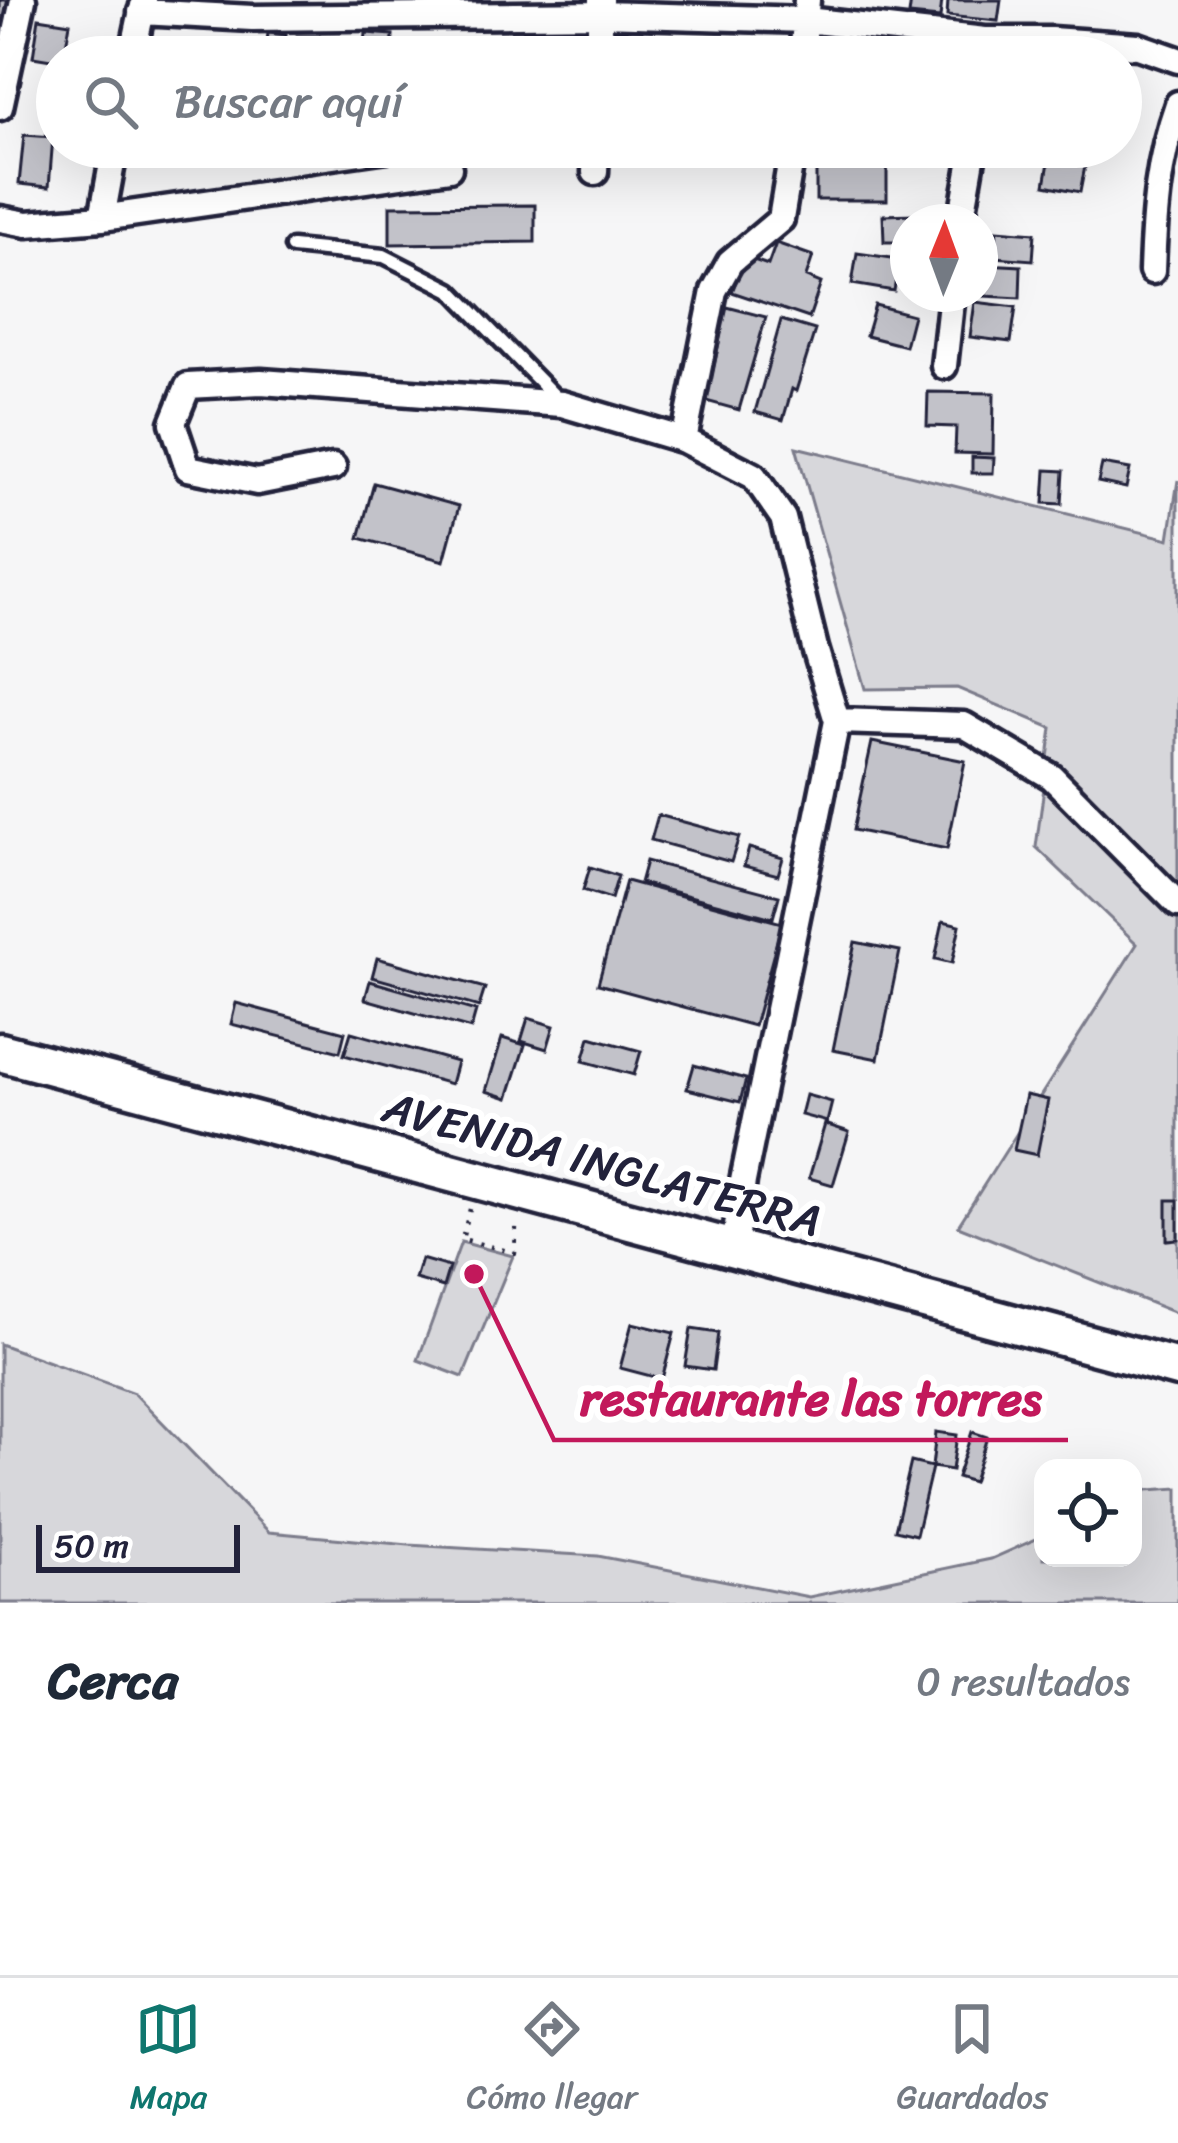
<!DOCTYPE html>
<html lang="es">
<meta charset="utf-8">
<style>
body{margin:0;font-family:Sriracha,sans-serif;background:#f2f2f3;color:#1f2937}
.controls{position:absolute;right:36px;bottom:36px;display:grid;overflow:hidden;border-radius:24px;box-shadow:0 12px 48px #0002}
.controls button{width:108px;height:108px;display:grid;place-items:center;padding:0;border:0;border-bottom:3px solid #e0e1e3;background:#fff;color:#1f2937;font:60px sans-serif}
.compass{position:absolute;left:890px;top:204px;width:108px;height:108px;border-radius:50%;background:#fff;box-shadow:0 12px 48px #0002;rotate:1deg}
.scale{position:absolute;left:36px;bottom:30px;width:204px;box-sizing:border-box;padding-left:12px;border:6px solid #22223b;border-top:0;font-size:33px;line-height:42px;white-space:nowrap;color:#22223b;-webkit-text-stroke:9px #fff;paint-order:stroke}
.list{margin:0;padding:0;list-style:none}
h2{display:flex;justify-content:space-between;align-items:center;height:156px;margin:0;padding:0 48px;font-size:51px}
h2 small{font-size:39px;font-weight:400;color:#747a83}
.icon{flex:none;width:66px;height:66px;fill:none;stroke:currentColor;stroke-width:2;stroke-linecap:round;stroke-linejoin:round}
.map{position:relative;flex:none;width:1178px;height:1603px;overflow:hidden}
.search{position:absolute;background:#fff;box-shadow:0 12px 48px #0002;left:36px;right:36px;top:36px;height:132px;display:flex;align-items:center;gap:30px;box-sizing:border-box;padding:0 42px;border-radius:66px;color:#747a83;font-size:45px}
.sheet{height:372px;background:#fff}
nav{display:flex;justify-content:space-around;align-items:center;box-sizing:border-box;height:168px;border-top:3px solid #e0e1e3;background:#fff;font-size:33px;color:#747a83}
nav a{display:grid;justify-items:center;gap:6px}
nav .on{color:#0f766e}
.map>svg:first-child{display:block}
.green{fill:#d7d7db;stroke:#7c7c8b;stroke-width:3}
.building{fill:#c2c2c9;stroke:#22223b;stroke-width:3}
.lines{fill:none;stroke-linecap:round;stroke-linejoin:round}
.service-casing{stroke:#22223b;stroke-width:21}
.minor-casing{stroke:#22223b;stroke-width:33}
.secondary-casing{stroke:#22223b;stroke-width:45}
.path{stroke:#22223b;stroke-width:4.5;stroke-dasharray:3 9;stroke-linecap:butt}
.service{stroke:#fff;stroke-width:12}
.minor{stroke:#fff;stroke-width:24}
.secondary{stroke:#fff;stroke-width:36}
.labels{text-anchor:middle;dominant-baseline:central;stroke-width:12;stroke-linejoin:round;paint-order:stroke}
.street-label{font-size:45px;fill:#22223b;stroke:#fff}
.leader{fill:none;stroke:#c2185b;stroke-width:4.5}
.callout-dot{fill:#c2185b;stroke:#fff;stroke-width:4.5}
.callout-label{font-size:48px;text-anchor:middle;font-weight:bold;fill:#c2185b;stroke:#fff;stroke-width:12;stroke-linejoin:round;paint-order:stroke}
</style>
<div class="map">
<svg width="1178" height="1603" viewBox="0 0 1178 1603">
<rect width="100%" height="100%" fill="#f6f6f7"/>
<filter id="ink" filterUnits="userSpaceOnUse"><feTurbulence type="fractalNoise" baseFrequency=".00833" numOctaves="2"/><feDisplacementMap in="SourceGraphic" scale="24" xChannelSelector="R" yChannelSelector="G"/><feConvolveMatrix kernelMatrix="1 2 1 2 8 2 1 2 1" color-interpolation-filters="sRGB"/></filter>
<g filter="url(#ink)">
<path class="green" d="M796,447l373,92 9,-59v834l-220,-88 179,-282 -101,-97 16,-119 -95,-40 -92,1z
M461,1242l52,14 -50,121 -45,-17z
M0,1344l134,49 135,139 140,13 189,11 211,41 182,-38 52,-23v22h90v-61l15,-7 30,-2v115h-1178z"/>
<path class="building" d="M0,0h8l-3,20 -5,-1z
M911,0h31l-2,18 -31,-3z
M948,0h53l-3,21 -51,-5z
M39,18l31,5 -6,34h-7v4l-24,-4z
M268,33l18,2 -2,22h-19z
M366,33l27,2 -1,22h-28z
M297,36h22v21h-23z
M673,43l30,3 -1,11h-65l1,-9 35,2z
M425,47l34,2v8h-34z
M736,47l54,5 -1,5h-54z
M850,47v10h-29l-1,-9z
M508,51l35,2 -1,4h-35z
M24,135l29,2 -4,50 -30,-3z
M285,147h64l-1,15 -63,-1z
M544,147h38l-2,9 -37,-6z
M614,147h46l-1,9 -46,-4z
M732,147h45l-1,17 -45,-4z
M1039,147h20l18,3v4l10,2 -7,36 -35,-7 4,-23 -12,-2z
M816,152h71v48h-71z
M535,205v37l-145,2v-38z
M915,214v8h-7v20h-24l-1,-27z
M997,230l38,3 -2,27 -38,-3z
M776,243l37,13 -7,21 15,6 -12,35 -77,-26 13,-35 23,8z
M857,253l42,6 -5,32 -42,-7z
M985,264l36,2 -1,32 -36,-2z
M975,302l41,5 -5,35 -41,-5z
M875,305l38,10 -8,31 -39,-10z
M727,307l39,10 -27,93 -33,-9z
M781,320l34,10 -19,61 -4,-2 -9,31 -28,-8z
M928,392l66,1 -1,61 -38,-1 1,-26 -29,-1z
M972,457l22,1 -1,15h-21z
M1102,464l28,5 -4,19 -28,-6z
M1046,470l18,1 -2,33 -18,-1z
M374,483l85,23 -15,55 -85,-23z
M872,742l93,19 -18,88 -94,-19z
M658,815l81,22 -8,25 -80,-22z
M749,848l34,10 -5,17 -34,-9z
M646,861l133,35 -6,22 -133,-35z
M590,867l28,9 -7,23 -28,-9z
M626,881l156,42 -28,103 -156,-42z
M943,921l17,4 -8,38 -17,-4z
M855,942l45,9 -22,108 -45,-9z
M377,958l108,30 -6,19 -107,-30z
M370,981l106,30 -5,18 -106,-30z
M236,1003l109,29 -5,20 -109,-28z
M528,1018l26,8 -7,23 -26,-8z
M351,1032l106,30 -6,22 -107,-29z
M590,1037l51,14 -7,24 -51,-14z
M502,1038l23,7 -17,53 -22,-7z
M694,1065l52,14 -6,23 -53,-13z
M806,1095l26,7 -5,20 -26,-7z
M1026,1095l22,5 -11,55 -23,-5z
M825,1124l24,8 -16,53 -24,-7z
M1167,1200h11v39l-11,1z
M421,1259l28,8 -6,20 -28,-8z
M632,1323l42,10 -12,46 -42,-11z
M691,1329l27,4 -5,37 -28,-4z
M936,1432l21,3 -5,35 -20,-3z
M972,1432l15,5 -14,45 -16,-5z
M911,1462l21,5 -16,68 -21,-5z"/>
<g class="lines">
<defs>
<path id="service" d="M292,247l92,9 67,34 110,113"/>
<path id="minor" d="M141,12l111,6 349,-4 205,6 179,20h66l87,6 40,14
M132,57l12,-56
M599,57l2,-57
M802,57l5,-57
M0,107l23,-107
M595,172l1,-25
M102,218l13,-71
M0,219l27,5 75,-6 347,-50
M961,222l13,-75
M1152,271c2,-59 6,-111 26,-167
M944,366l8,-72
M684,440l30,-149 16,-29 51,-43 12,-72
M333,467l-76,15 -69,-14 -15,-45 15,-37 73,-4 301,22 122,36 70,36 29,42 32,130 22,73 -94,460 -9,69
M837,721l127,4 88,52 126,127"/>
<path id="secondary" d="M0,1052l1178,316"/>
</defs>
<use href="#service" class="service-casing"/>
<use href="#minor" class="minor-casing"/>
<use href="#secondary" class="secondary-casing"/>
<path class="path" d="M470,1209l-8,30 53,14 1,-28"/>
<use href="#service" class="service"/>
<use href="#minor" class="minor"/>
<use href="#secondary" class="secondary"/>
</g>
</g>
<g class="labels">
<g class="street-label">
<text transform="translate(602 1164) rotate(15)">AVENIDA INGLATERRA</text>
</g>
</g>
<path class="leader" d="M474 1274L554 1440H1068"/>
<circle class="callout-dot" cx="474" cy="1274" r="12"/>
<g class="callout-label">
<text x="811" y="1415">restaurante las torres</text>
</g>
</svg>
<div class="controls">
<button><svg class="icon" aria-label="locate" viewBox="0 0 24 24"><circle cx="12" cy="12" r="6"/><path d="M12 2v4M12 18v4M2 12h4M18 12h4"/></svg></button>
</div>
<svg class="compass" viewBox="-18 -18 36 36"><path d="M0-13l5 13h-10z" fill="#e53935"/><path d="M0 13l5-13h-10z" fill="#747a83"/></svg>
<div class="scale">50 m</div>
<div class="search"><svg class="icon" aria-label="search" viewBox="0 0 24 24"><circle cx="10" cy="10" r="6"/><path d="M15 15l6 6"/></svg>Buscar aquí</div>
</div>
<section class="sheet">
<h2>Cerca<small>0 resultados</small></h2>
<ul class="list">
</ul>
</section>
<nav>
<a class="on"><svg class="icon" aria-label="map" viewBox="0 0 24 24"><path d="M3 6l6-2 6 2 6-2v14l-6 2-6-2-6 2zM9 4v14M15 6v14"/></svg>Mapa</a>
<a><svg class="icon" aria-label="directions" viewBox="0 0 24 24"><path d="M12 3l9 9-9 9-9-9zM9 14v-3h6M13 9l2 2-2 2"/></svg>Cómo llegar</a>
<a><svg class="icon" aria-label="saved" viewBox="0 0 24 24"><path d="M7 4h10v16l-5-4-5 4z"/></svg>Guardados</a>
</nav>
